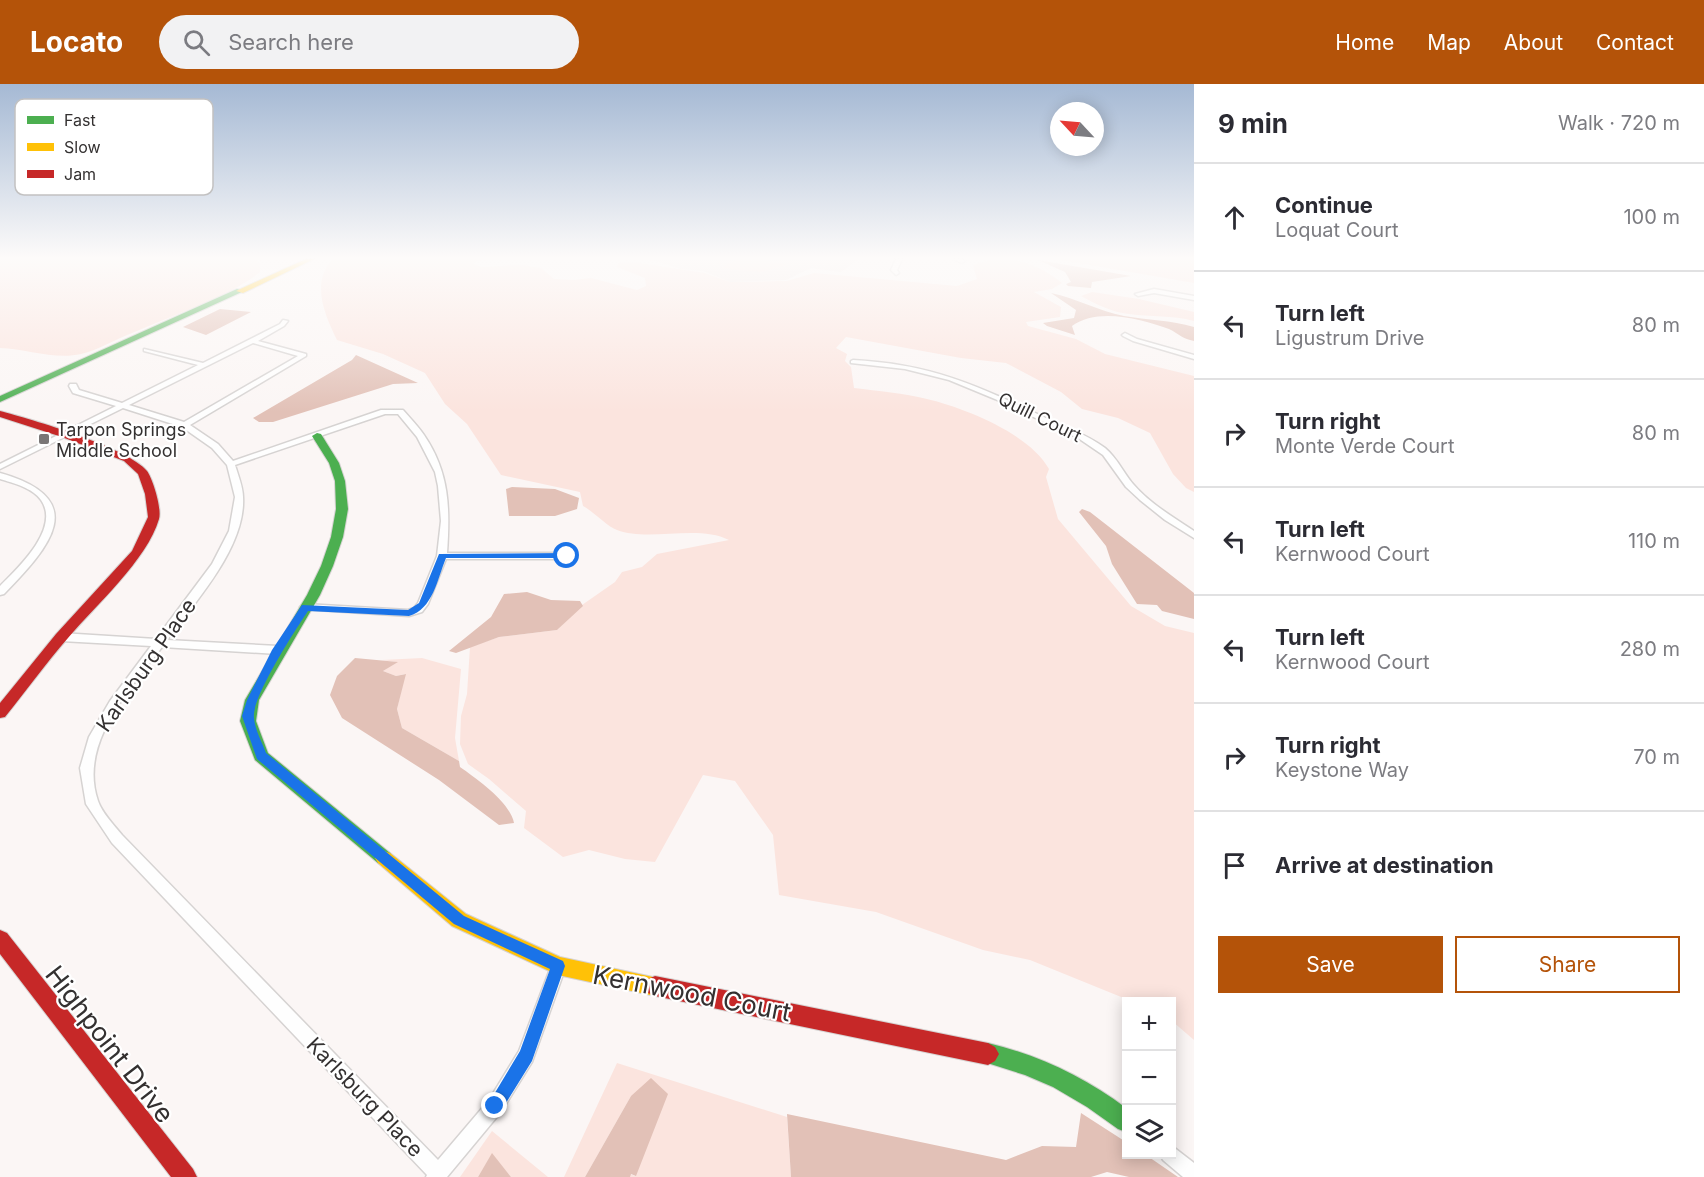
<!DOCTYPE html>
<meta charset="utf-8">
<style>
body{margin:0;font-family:Inter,sans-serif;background:#f2f2f3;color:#2b2b33}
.controls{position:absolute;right:18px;bottom:18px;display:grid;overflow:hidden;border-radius:0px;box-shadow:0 3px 15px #0003}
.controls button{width:54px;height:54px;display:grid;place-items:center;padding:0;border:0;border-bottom:2px solid #e1e1e2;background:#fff;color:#2b2b33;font:30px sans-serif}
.compass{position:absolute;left:1050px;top:18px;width:54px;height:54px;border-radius:50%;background:#fff;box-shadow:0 3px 15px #0003;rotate:296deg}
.stop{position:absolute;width:18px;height:18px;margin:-14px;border:4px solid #1a73e8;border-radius:50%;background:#fff}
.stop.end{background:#1a73e8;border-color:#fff;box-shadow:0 2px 6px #0008}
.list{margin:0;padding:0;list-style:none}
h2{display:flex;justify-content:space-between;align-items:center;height:78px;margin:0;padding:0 24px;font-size:26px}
h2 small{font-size:20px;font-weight:400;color:#7c7c81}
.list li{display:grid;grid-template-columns:39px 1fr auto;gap:18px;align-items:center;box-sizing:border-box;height:108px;padding:0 24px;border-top:2px solid #e1e1e2}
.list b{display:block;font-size:22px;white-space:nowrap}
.list p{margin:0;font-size:20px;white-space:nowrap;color:#7c7c81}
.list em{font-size:20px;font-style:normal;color:#7c7c81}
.actions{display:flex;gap:12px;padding:18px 24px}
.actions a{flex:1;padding:14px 0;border:2px solid #b45309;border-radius:0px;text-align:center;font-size:21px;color:#b45309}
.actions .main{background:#b45309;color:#fff}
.icon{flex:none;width:33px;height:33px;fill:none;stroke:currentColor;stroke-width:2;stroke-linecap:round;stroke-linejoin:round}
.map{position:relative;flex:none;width:1194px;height:1093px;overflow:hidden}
header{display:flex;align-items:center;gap:36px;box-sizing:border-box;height:84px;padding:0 30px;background:#b45309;color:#fff}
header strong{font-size:28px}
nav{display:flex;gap:33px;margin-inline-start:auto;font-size:21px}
.search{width:420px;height:54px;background:#f2f2f3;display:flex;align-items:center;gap:15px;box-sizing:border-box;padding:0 21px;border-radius:33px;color:#7c7c81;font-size:22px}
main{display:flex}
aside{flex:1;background:#fff}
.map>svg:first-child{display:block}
.built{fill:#f1e7e5}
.green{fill:#fbe4de}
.water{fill:#e2c1b7}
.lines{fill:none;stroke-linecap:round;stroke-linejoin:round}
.street-casing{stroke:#d6d3d2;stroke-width:3}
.fast-casing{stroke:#d6d3d2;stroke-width:2}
.slow-casing{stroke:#d6d3d2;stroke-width:2}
.jam-casing{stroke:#d6d3d2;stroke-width:2}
.street{fill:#fefefe;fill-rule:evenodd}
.fast{fill:#4caf50;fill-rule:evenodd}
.slow{fill:#ffc107;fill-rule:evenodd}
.jam{fill:#c62828;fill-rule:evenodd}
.route{fill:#1a73e8}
.poi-dot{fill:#7a7676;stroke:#fff;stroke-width:2}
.labels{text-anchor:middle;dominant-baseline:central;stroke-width:4.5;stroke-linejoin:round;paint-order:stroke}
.far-street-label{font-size:18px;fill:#343131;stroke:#fff}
.far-poi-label{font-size:18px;fill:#343131;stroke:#fff;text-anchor:start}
.street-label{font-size:21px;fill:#343131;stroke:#fff}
.near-street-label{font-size:26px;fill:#343131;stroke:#fff}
.key{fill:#fff;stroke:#c2c1c1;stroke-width:1.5}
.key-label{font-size:16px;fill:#343131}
</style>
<header>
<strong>Locato</strong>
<div class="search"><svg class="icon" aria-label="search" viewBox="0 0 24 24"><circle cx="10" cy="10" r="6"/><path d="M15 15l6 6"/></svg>Search here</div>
<nav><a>Home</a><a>Map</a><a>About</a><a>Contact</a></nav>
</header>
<main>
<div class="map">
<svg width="1194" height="1093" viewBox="0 0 1194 1093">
<rect width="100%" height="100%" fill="#fbf6f5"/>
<path class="built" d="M648,175h210l-17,13 -30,-4 -25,12 -56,2 -27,-11 -22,-2z"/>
<path class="green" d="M0,175h255l5,5v8c-29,24 -92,45 -128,61 -16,6 -34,17 -51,21 -26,6 -54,-5 -81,-6z
M333,175h150l-10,4 8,4 41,-2 19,3 13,11 20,1 17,-2 46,12 9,-4 -1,-8 -28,-11 1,-4 15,-1 72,11 25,9 57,-1 27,-8 143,13 20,-7 -4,-14c34,-12 61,-4 89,18l-10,6 -18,3 27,15 -1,10 -34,5 2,4 48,13 29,15 89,22v116l-8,-4 -13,-14 -23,-41 -32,-15 -36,-9 -21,-17 -55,-29 -45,-5 -115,-21 -10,11 11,6 -2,7 6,6 3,21c24,3 50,5 73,11 38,9 103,35 122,70l-3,8 12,42 73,87 34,20 29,7v407l-22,-19v-19l-41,-1 -101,-41 -47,-10 -107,-38 -97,-17 -6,-60 -38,-54 -32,-6 -48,87 -30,-3 -36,-9 -26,7 -39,-29 2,-17 -37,-32 -21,-15 -8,-20 1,-28 6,-22 3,-47 29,-10 58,-7 25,-25 33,-23 7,-10 20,-5 15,-13 72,-14c-31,-16 -80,2 -112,-10 -9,-3 -23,-18 -34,-24l-3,-14 -79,-17 -34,-51 -22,-20 -20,-31 -42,-19 -46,-14c-12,-25 -27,-58 -4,-81z
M738,175h23l27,6 -28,7 -39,-4z
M1055,175h139v24z
M1092,208l47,7 55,13v9c-22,-6 -43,-4 -65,-7 -18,-2 -33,-10 -48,-18z
M422,574l39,11 -6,69 4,23 -57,-33 -5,-19 8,-35 -9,2 -13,-5 13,-9 -14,-2z
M617,979l170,54 4,60h-161v-3l5,2 -4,-80 -46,81h-21z
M492,1047l56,46h-37l-19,-23 -14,23h-18z"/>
<path class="water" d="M1038,176l93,16 -39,6 -1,6 -23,-2 -2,-2 5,-2 -6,-10z
M1051,209c25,5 47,18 73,23 23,4 47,4 70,11v14c-11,-2 -15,-7 -25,-12 -27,-10 -72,-22 -97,-3l3,9 -28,-9 -4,-3 31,-5 2,-8z
M220,225l31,3 -45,23 -23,-8z
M356,271l62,28 -25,1 -120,38h-14l-6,-4 99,-58z
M512,403l43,2 24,9 -2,11 -22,7h-46l-3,-27z
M1082,425l8,3 104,81v26l-32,-8 -5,-6 -20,-1 -25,-40 -6,-18 -27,-34z
M527,508l24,8 29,1 3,5 -26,24 -58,7 -43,16 -7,-2 42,-34 13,-23z
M355,574l43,4 -15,9 13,5 10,-2 -9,35 5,19 57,33 1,6c17,12 50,35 54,56l-15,2 -60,-45 -97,-62 -12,-23 7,-19z
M651,994l17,16 -32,82 -5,-2 -1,3h-45l46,-81z
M1081,1029l45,29v12l20,1 32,22h-49l-22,-5 -16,5h-300l-4,-63 219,46 36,-14 34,1z
M492,1069l19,24h-33z"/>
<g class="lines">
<defs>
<path id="street" d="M896,175h6l-5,11 2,3 -3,2 -5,-5z
M953,175h8l4,2 -3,2z
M1154,205l40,7v4l-40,-7 -16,3 -3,-2z
M283,236l5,1 -4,5 -26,15 48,13v2l-116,69 28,19 15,17 148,-51h22c7,8 15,16 21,25 26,38 26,75 23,118h120l5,3 -5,3h-121l-18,45 -6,8 -13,4 -108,-7 -1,-2 5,-3 103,6 6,-2 4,-5 19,-47 4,-35 -3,-35 -3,-14 -18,-35 -19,-23h-13l-150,51c3,10 8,22 8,32 3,50 -48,105 -76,143l111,6 5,4 -5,4 -116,-7c-32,43 -84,96 -64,154 4,12 16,24 24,34l316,325 51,-60 30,-49 34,-90 5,-2 5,2 3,5 -34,96 -31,50 -54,65h-21l1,-2 -315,-332 -26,-39 -6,-36 9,-31 21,-36 41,-55 -90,-5 -5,-4 5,-4 95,6 56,-75 17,-33 6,-34 -8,-32 -15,-17 -30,-21 -59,-19 -123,61v-5l116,-58 -43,-13 -4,-7 1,-2h6l3,6 43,13 76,-38 -54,-14v-2l59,14 77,-39zM253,259l45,13 -114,66 -55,-17z
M1125,249l12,6 57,16v4l-61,-18 -10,-5 -1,-1z
M853,276c79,4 125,26 195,59 19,9 40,16 57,29 12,10 18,24 28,36 16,19 40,33 61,47v7l-29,-18 -25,-20 -14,-13 -23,-32 -25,-17 -83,-39 -46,-19 -44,-11 -54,-6v-2z
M0,389c92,26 50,74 4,121l-4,1v-9c18,-18 61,-58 41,-86 -8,-12 -28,-17 -41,-21z
M1172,1062l22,17v14h-11l-20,-17 -3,-6h12z"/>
<path id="fast" d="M237,205l7,2 -244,111v-6z
M317,349l4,1 18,29 6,18 3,28 -5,28 -10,29 -13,29 -61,105 -3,21 12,32 122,100 3,5 -3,5 -6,2 -6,-2 -123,-103 -15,-39 5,-21 62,-105 14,-29 10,-29 5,-28 -1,-28 -6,-18 -17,-27z
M988,959c50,12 97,34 138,65v24l-8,-3 -31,-22 -34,-20 -28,-12 -44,-14 -4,-7 4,-7z"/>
<path id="slow" d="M306,175h8l-71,34 -7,-2z
M384,767l6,2 76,61 94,43 102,22 3,7 -3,7 -7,3 -97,-21 -106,-49 -74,-63 -3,-5 3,-5z"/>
<path id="jam" d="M0,327c31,8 129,37 147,60 6,8 15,38 12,48 -12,41 -63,86 -91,119 -22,25 -42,53 -63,79l-5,1v-15l56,-69 76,-83 16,-34 -3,-23 -7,-20 -14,-13 -62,-24 -62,-20z
M0,846l7,3 186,236 4,8h-26l-171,-223z
M655,892l333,67 7,4 4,7 -4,7 -7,4 -333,-69 -7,-3 -3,-7 3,-7z"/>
</defs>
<use href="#street" class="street-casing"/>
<use href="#fast" class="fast-casing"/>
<use href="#slow" class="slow-casing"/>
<use href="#jam" class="jam-casing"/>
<use href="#street" class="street"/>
<use href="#fast" class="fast"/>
<use href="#slow" class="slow"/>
<use href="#jam" class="jam"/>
</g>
<linearGradient id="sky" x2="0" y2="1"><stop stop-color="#a5b9d4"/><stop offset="0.53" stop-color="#fdfbfa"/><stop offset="1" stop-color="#fdfbfa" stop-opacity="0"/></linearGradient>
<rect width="1194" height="328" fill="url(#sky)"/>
<path class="route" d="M567,469l5,3 -2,2h-124c-9,22 -13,51 -37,58l-101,-5c-12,18 -57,87 -54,107 1,12 8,24 12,35l198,163 99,45 2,5 -33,95 -31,50 -6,3 -5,-3 -3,-5 33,-55 30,-82 -96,-45 -197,-165 -15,-43 5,-16 25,-50 30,-45 106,5 11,-7 20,-49z"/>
<rect class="poi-dot" x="38" y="349" width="12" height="12" rx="3"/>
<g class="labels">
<g class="far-street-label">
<text transform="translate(1040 333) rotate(26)">Quill Court</text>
</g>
<g class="far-poi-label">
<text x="56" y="345">Tarpon Springs<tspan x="56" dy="21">Middle School</tspan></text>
</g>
<g class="street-label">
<text transform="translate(146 581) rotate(-55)">Karlsburg Place</text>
<text transform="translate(365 1013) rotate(46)">Karlsburg Place</text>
</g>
<g class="near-street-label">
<text transform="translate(692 909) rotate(11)">Kernwood Court</text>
<text transform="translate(110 960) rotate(52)">Highpoint Drive</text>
</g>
</g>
<rect x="15" y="15" width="198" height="96" rx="9" class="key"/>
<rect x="27" y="32" width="27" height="8" fill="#4caf50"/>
<rect x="27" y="59" width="27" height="8" fill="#ffc107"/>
<rect x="27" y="86" width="27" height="8" fill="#c62828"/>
<g class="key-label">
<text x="64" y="42">Fast</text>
<text x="64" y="69">Slow</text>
<text x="64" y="96">Jam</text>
</g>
</svg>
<div class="controls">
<button>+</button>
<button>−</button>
<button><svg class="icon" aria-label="layers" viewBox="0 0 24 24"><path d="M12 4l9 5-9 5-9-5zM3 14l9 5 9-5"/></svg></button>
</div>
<svg class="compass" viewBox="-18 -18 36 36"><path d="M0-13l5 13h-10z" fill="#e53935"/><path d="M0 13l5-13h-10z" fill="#7c7c81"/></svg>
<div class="stop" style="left:567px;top:472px"></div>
<div class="stop end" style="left:495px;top:1022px"></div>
</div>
<aside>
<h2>9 min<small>Walk · 720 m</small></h2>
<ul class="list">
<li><svg class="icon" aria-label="ahead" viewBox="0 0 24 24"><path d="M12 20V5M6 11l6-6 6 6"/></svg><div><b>Continue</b><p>Loquat Court</p></div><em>100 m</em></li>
<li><svg class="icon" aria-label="left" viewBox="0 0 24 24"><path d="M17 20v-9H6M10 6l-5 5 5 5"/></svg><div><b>Turn left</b><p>Ligustrum Drive</p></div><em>80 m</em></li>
<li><svg class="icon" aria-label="right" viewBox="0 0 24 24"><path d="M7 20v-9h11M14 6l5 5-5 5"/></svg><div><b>Turn right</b><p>Monte Verde Court</p></div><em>80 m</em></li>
<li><svg class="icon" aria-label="left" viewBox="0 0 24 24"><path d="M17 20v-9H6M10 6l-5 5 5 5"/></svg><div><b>Turn left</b><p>Kernwood Court</p></div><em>110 m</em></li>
<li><svg class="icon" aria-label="left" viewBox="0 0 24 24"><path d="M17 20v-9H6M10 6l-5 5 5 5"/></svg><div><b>Turn left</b><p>Kernwood Court</p></div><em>280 m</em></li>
<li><svg class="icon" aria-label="right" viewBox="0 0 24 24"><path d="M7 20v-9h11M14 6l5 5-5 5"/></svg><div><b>Turn right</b><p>Keystone Way</p></div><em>70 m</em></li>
<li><svg class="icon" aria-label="arrive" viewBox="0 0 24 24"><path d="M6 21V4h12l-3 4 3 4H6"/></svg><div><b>Arrive at destination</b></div></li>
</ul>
<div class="actions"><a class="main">Save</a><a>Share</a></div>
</aside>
</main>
